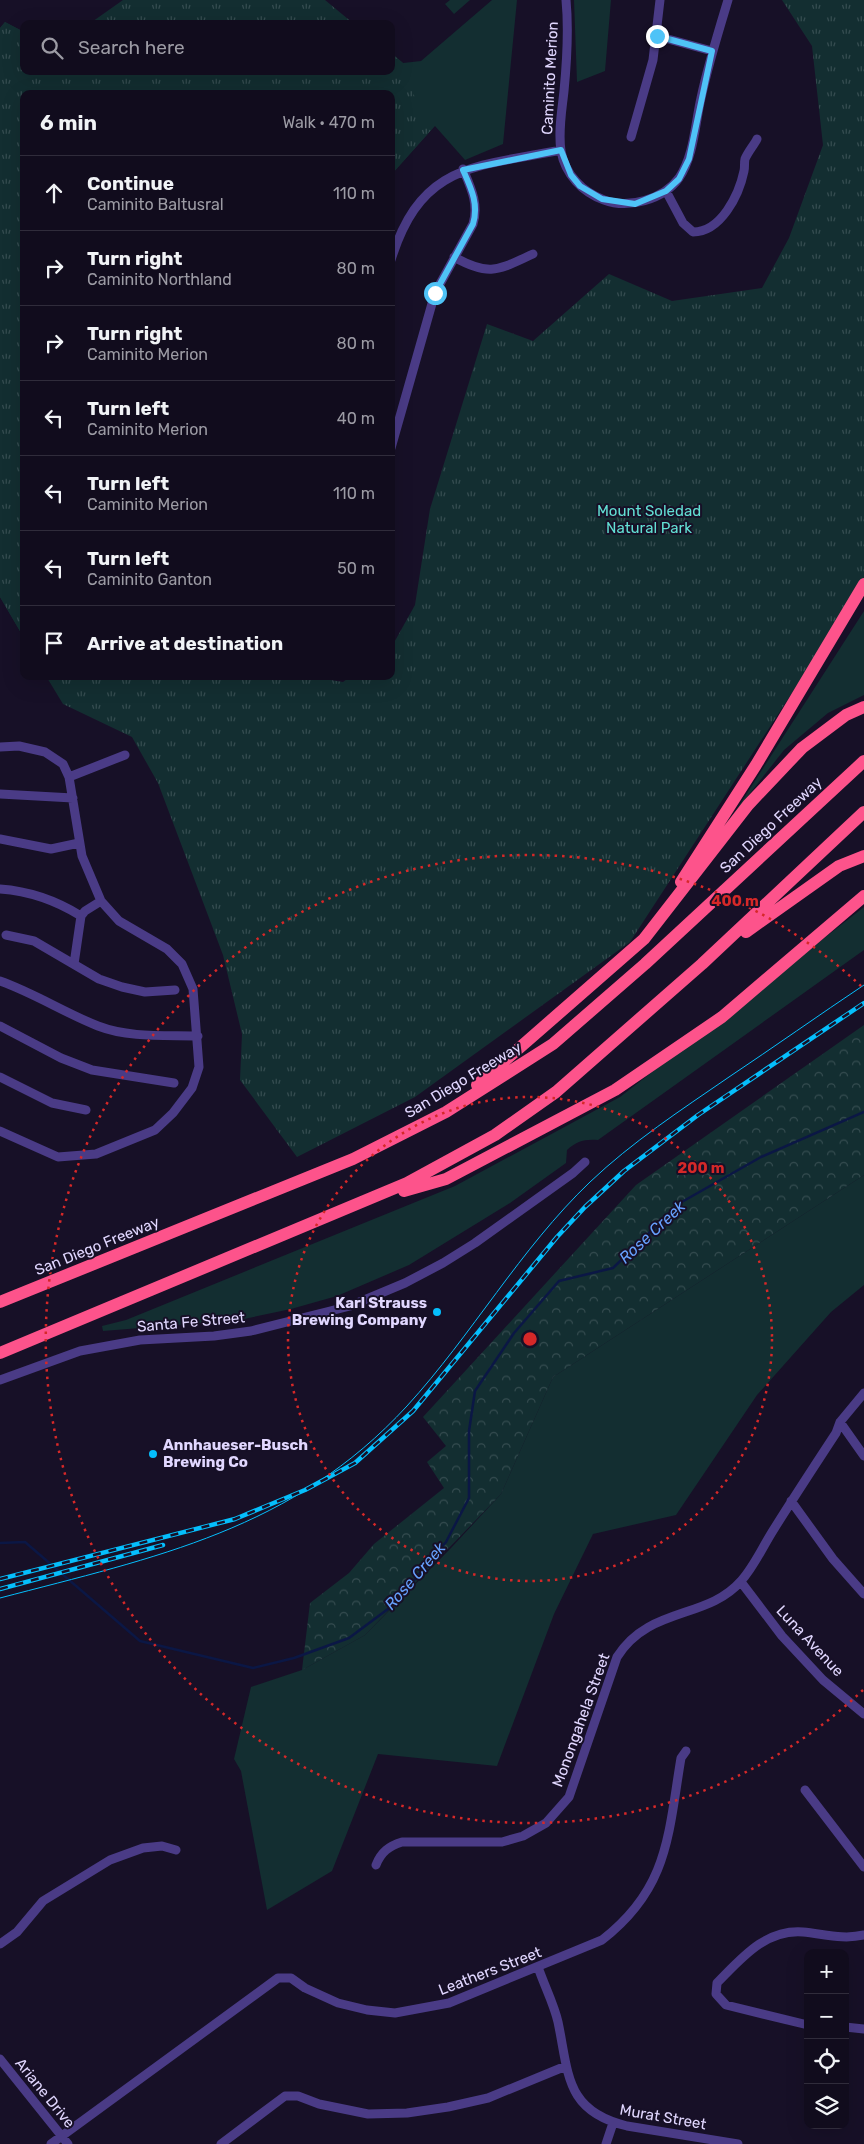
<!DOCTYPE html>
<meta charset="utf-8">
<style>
body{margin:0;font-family:Rubik,sans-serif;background:#1a1526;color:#f1f3f6}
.controls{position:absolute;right:15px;bottom:15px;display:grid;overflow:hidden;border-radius:10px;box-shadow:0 5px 20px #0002}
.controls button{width:45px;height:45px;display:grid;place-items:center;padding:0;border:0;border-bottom:1px solid #302c3b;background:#110c1d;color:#f1f3f6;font:25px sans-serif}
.stop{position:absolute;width:15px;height:15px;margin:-11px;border:4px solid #4fc3f7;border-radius:50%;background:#fff}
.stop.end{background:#4fc3f7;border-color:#fff;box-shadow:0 1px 5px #0008}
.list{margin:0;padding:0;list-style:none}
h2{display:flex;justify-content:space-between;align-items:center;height:65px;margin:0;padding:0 20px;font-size:21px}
h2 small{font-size:16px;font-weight:400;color:#9c9ba4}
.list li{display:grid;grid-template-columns:32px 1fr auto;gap:15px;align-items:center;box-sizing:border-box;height:75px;padding:0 20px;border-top:1px solid #302c3b}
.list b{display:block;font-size:19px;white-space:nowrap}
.list p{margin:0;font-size:16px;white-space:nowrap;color:#9c9ba4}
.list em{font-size:16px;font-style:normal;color:#9c9ba4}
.icon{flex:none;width:28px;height:28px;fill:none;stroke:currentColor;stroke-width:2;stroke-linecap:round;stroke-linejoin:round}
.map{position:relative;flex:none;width:864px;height:2144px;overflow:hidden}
.search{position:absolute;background:#110c1d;box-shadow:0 5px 20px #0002;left:20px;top:20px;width:375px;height:55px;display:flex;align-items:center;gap:12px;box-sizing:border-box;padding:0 18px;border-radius:10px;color:#9c9ba4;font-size:19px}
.panel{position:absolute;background:#110c1d;box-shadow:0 5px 20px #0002;left:20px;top:90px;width:375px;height:590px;border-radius:10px}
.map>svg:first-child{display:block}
.grass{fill:#132e31}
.forest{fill:url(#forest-crowns)}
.park{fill:url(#park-tufts)}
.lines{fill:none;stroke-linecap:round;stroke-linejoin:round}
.stream{stroke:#0b1745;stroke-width:2.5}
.minor{stroke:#4a3b86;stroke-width:9}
.highway{stroke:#fd538b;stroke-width:12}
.tram{stroke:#05befc;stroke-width:1}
.rail-casing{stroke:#05befc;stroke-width:4.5}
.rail{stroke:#171027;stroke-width:2.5;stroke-dasharray:8;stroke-linecap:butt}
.route{stroke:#4fc3f7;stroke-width:6}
.ring{fill:none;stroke:#d62828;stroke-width:2.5;stroke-dasharray:2.5 5}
.poi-dot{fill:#05befc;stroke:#171027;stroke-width:2}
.labels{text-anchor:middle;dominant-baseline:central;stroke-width:4;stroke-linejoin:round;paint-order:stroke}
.street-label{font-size:15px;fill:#e1d7ff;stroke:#171027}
.park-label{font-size:15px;fill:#62dfd3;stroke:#171027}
.poi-label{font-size:15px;font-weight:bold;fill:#e1d7ff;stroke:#171027;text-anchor:end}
.water-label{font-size:16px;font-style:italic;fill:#66a0fd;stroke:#171027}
.centre{fill:#d62828;stroke:#171027;stroke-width:2.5}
.ring-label{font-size:15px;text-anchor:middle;font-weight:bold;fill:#d62828;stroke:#171027;stroke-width:4;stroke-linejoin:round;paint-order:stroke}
</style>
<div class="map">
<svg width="864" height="2144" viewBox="0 0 864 2144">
<defs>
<pattern id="forest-crowns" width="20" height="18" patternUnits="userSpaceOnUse" patternTransform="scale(1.25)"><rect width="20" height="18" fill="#132e31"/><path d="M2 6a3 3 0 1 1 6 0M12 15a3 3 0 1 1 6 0" fill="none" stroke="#354c50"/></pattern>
<pattern id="park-tufts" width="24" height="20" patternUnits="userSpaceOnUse" patternTransform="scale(1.25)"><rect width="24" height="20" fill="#132e31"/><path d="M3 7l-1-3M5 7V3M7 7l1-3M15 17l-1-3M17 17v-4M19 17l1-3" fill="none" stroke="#354c50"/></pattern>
</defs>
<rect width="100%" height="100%" fill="#171027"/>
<path class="grass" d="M450,0h20l-16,14 -9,-10z
M492,0h25l-14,144 -38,16 -30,-34 -44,49v-81h-367v544l-24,-41v-569l5,-6 19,10v39h367v-18l12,10 18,-2z
M574,0h37l-6,71 -28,11z
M864,611v84l-36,18 -44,37 -51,65z
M864,907v43l-266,190c-14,-1 -21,1 -31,10l-1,13 -56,40 -101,62 -72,31 -46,13 -52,11 -136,11 -1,-5 24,-6 329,-134 165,-89z
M864,1175v110l-33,27 -74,83 -81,120 -83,19 -39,80 -57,152 -119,-12 -46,117 -65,39 -26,-139 -7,-12 17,-72 51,-17 63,-35 86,-87 50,-54 52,-117z"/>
<path class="forest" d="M864,1025v150l-311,202 -52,117 -136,141 -63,35 8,-67 39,-30 25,-29 70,-56 -17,-26 19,-16 -23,-29 213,-232z"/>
<path class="park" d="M123,0h202l29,24h-265z
M782,0h82v582l-234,360 -215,155 -118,60 -57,-77 2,-46 -19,-79 -65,-172 -26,-46 -69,-33 -17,-28h261l36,6 8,-6h40v-28l24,-43 15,-96 57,-185 46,17 76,-67 63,27 90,-13 27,-50 34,-93 -11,-99z
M5,22l19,10v39h367v-18l12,10 21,61 7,6 -40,45v-81h-367v544l-24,-41v-569z"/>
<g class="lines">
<path class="stream" d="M0,1543l25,-1 115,99 113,27 41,-10 55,-20 43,-32 54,-64 23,-44v-67l6,-40 39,-58 45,-52 54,-13 67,-65 81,-46 103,-45"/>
<path class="minor" d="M566,0c3,31 1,60 -2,91 -2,19 -6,40 -3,60 4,23 21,41 43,49 24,9 59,0 75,-22 15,-22 16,-54 22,-80 7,-33 17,-65 27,-98
M657,36l55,15
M631,137l22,-77 7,-60
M666,191l17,32 10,9c28,0 46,-37 51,-61 1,-4 0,-8 1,-12 3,-7 9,-14 12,-20
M454,257c36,20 44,13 79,-3
M391,260c30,-97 84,-93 170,-110
M391,448l44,-155 38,-69c6,-20 -2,-36 -10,-55
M0,747l19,-1 26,6 18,12 6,13 13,79 19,45 18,20 48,28 15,15 11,25 6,78 -7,21 -19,25 -18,17 -59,24 -38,3 -58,-26
M69,777l56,-22
M0,794l73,4
M0,839l51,10 28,-6
M0,889c28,2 57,12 81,27
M6,935l28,6 65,38 23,8 23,5 30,-2
M74,964l7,-48 4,-5 16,-10
M0,981c34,12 65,32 98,45 31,12 67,9 100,10
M0,1026l61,32 31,12 82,13
M0,1077l52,26 34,7
M0,1380l80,-29 60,-11 74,-4 37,-5 99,-25 55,-23 38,-20 32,-20 98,-70 12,-11
M840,1422l24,34
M791,1501l42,58 31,35
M741,1582l41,54 41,44 41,34
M805,1790l59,77
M376,1865c5,-13 13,-19 26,-23h100l21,-6 23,-13 23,-26 48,-140c32,-51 90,-37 124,-76 13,-14 22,-35 33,-52 20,-32 41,-64 62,-96l4,-11 24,-29
M0,1944l17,-12 26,-31 67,-41 33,-12 19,-2 14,4
M538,1967c6,18 16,37 20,55 11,52 7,89 69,104l111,18
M808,2025l-82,-20 -10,-11 1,-11c24,-24 48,-54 86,-51 21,2 40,8 61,3
M845,2027l19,2
M0,2059l68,85
M51,2144l227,-166h13l14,10 33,15 29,7 28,3 54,-10 153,-63c67,-52 66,-105 79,-182l5,-7
M221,2144l64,-48h13l21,8 49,10 39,-1 41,-6 40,-9 78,-32
M606,2144l7,-21"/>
<path class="highway" d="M681,882l75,-117 108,-181
M746,932l93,-66 25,-10
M477,1085l167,-146 104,-134 54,-57 44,-33 18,-8
M404,1191l42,-12 169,-89 107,-73 142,-121
M0,1302l353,-143 93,-47 107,-68 92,-80 219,-203
M0,1353l407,-170 88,-48 61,-43 146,-128 162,-152"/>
<path class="tram" d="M0,1598c156,-41 293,-68 407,-192 65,-71 113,-157 183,-224 42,-40 91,-72 139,-105 45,-30 90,-62 135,-92"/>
<defs>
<path id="rail" d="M0,1579l235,-60 70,-29 50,-27 58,-52 144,-174 28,-30 39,-36 74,-56 166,-112
M0,1589l163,-44"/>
</defs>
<use href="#rail" class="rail-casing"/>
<use href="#rail" class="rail"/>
</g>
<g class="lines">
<path class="route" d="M435,293l38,-69c6,-20 -2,-36 -10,-54l98,-20 10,25 9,11 22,13 33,5 31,-13 13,-12 10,-20 23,-108 -55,-15"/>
</g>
<g class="ring">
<circle cx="530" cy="1339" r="242"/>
<path d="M863 1690A484 484 0 1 1 863 988"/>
</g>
<g class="poi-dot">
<circle cx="437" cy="1312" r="5"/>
<circle cx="153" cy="1454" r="5"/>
</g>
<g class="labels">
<g class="street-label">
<text transform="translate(550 78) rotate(-87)">Caminito Merion</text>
<text transform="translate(771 825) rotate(-43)">San Diego Freeway</text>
<text transform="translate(463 1080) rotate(-31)">San Diego Freeway</text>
<text transform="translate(97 1246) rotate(-22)">San Diego Freeway</text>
<text transform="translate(191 1322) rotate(-5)">Santa Fe Street</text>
<text transform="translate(810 1641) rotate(47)">Luna Avenue</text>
<text transform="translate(581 1720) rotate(-70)">Monongahela Street</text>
<text transform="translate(490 1971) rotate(-21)">Leathers Street</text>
<text transform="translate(45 2093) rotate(51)">Ariane Drive</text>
<text transform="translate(663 2117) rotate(10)">Murat Street</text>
</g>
<g class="park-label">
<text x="649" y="511">Mount Soledad<tspan x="649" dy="17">Natural Park</tspan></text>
</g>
<g class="poi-label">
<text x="427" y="1303">Karl Strauss<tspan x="427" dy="17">Brewing Company</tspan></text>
<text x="163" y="1445" text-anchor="start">Annhaueser-Busch<tspan x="163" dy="17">Brewing Co</tspan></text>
</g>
<g class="water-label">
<text transform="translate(652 1232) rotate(-43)">Rose Creek</text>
<text transform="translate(415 1576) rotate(-49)">Rose Creek</text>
</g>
</g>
<circle cx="530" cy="1339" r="8" class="centre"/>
<g class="ring-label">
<text x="735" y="906">400 m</text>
<text x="701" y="1173">200 m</text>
</g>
</svg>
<div class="controls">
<button>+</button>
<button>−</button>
<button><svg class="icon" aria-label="locate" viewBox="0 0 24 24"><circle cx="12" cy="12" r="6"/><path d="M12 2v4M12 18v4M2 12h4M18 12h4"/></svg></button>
<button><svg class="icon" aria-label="layers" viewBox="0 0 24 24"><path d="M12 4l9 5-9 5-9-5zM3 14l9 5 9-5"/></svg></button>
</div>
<div class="stop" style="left:435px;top:293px"></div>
<div class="stop end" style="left:657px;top:36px"></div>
<div class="search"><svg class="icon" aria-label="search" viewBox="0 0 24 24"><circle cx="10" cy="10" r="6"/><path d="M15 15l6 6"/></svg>Search here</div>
<section class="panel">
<h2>6 min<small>Walk · 470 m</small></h2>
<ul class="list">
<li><svg class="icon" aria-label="ahead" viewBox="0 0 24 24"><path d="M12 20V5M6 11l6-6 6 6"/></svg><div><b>Continue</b><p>Caminito Baltusral</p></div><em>110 m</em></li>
<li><svg class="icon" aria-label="right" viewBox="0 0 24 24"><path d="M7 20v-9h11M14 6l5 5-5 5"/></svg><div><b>Turn right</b><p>Caminito Northland</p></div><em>80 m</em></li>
<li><svg class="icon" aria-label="right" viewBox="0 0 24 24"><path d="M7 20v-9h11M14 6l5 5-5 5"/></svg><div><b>Turn right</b><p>Caminito Merion</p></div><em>80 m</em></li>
<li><svg class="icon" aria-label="left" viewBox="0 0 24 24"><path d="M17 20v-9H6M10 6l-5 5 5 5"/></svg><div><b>Turn left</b><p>Caminito Merion</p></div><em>40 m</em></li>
<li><svg class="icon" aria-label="left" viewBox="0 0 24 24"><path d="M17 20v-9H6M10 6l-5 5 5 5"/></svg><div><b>Turn left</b><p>Caminito Merion</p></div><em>110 m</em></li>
<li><svg class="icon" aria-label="left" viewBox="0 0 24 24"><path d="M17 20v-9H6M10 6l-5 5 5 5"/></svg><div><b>Turn left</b><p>Caminito Ganton</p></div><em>50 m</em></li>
<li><svg class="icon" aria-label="arrive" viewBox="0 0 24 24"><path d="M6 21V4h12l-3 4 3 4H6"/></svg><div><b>Arrive at destination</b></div></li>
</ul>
</section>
</div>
